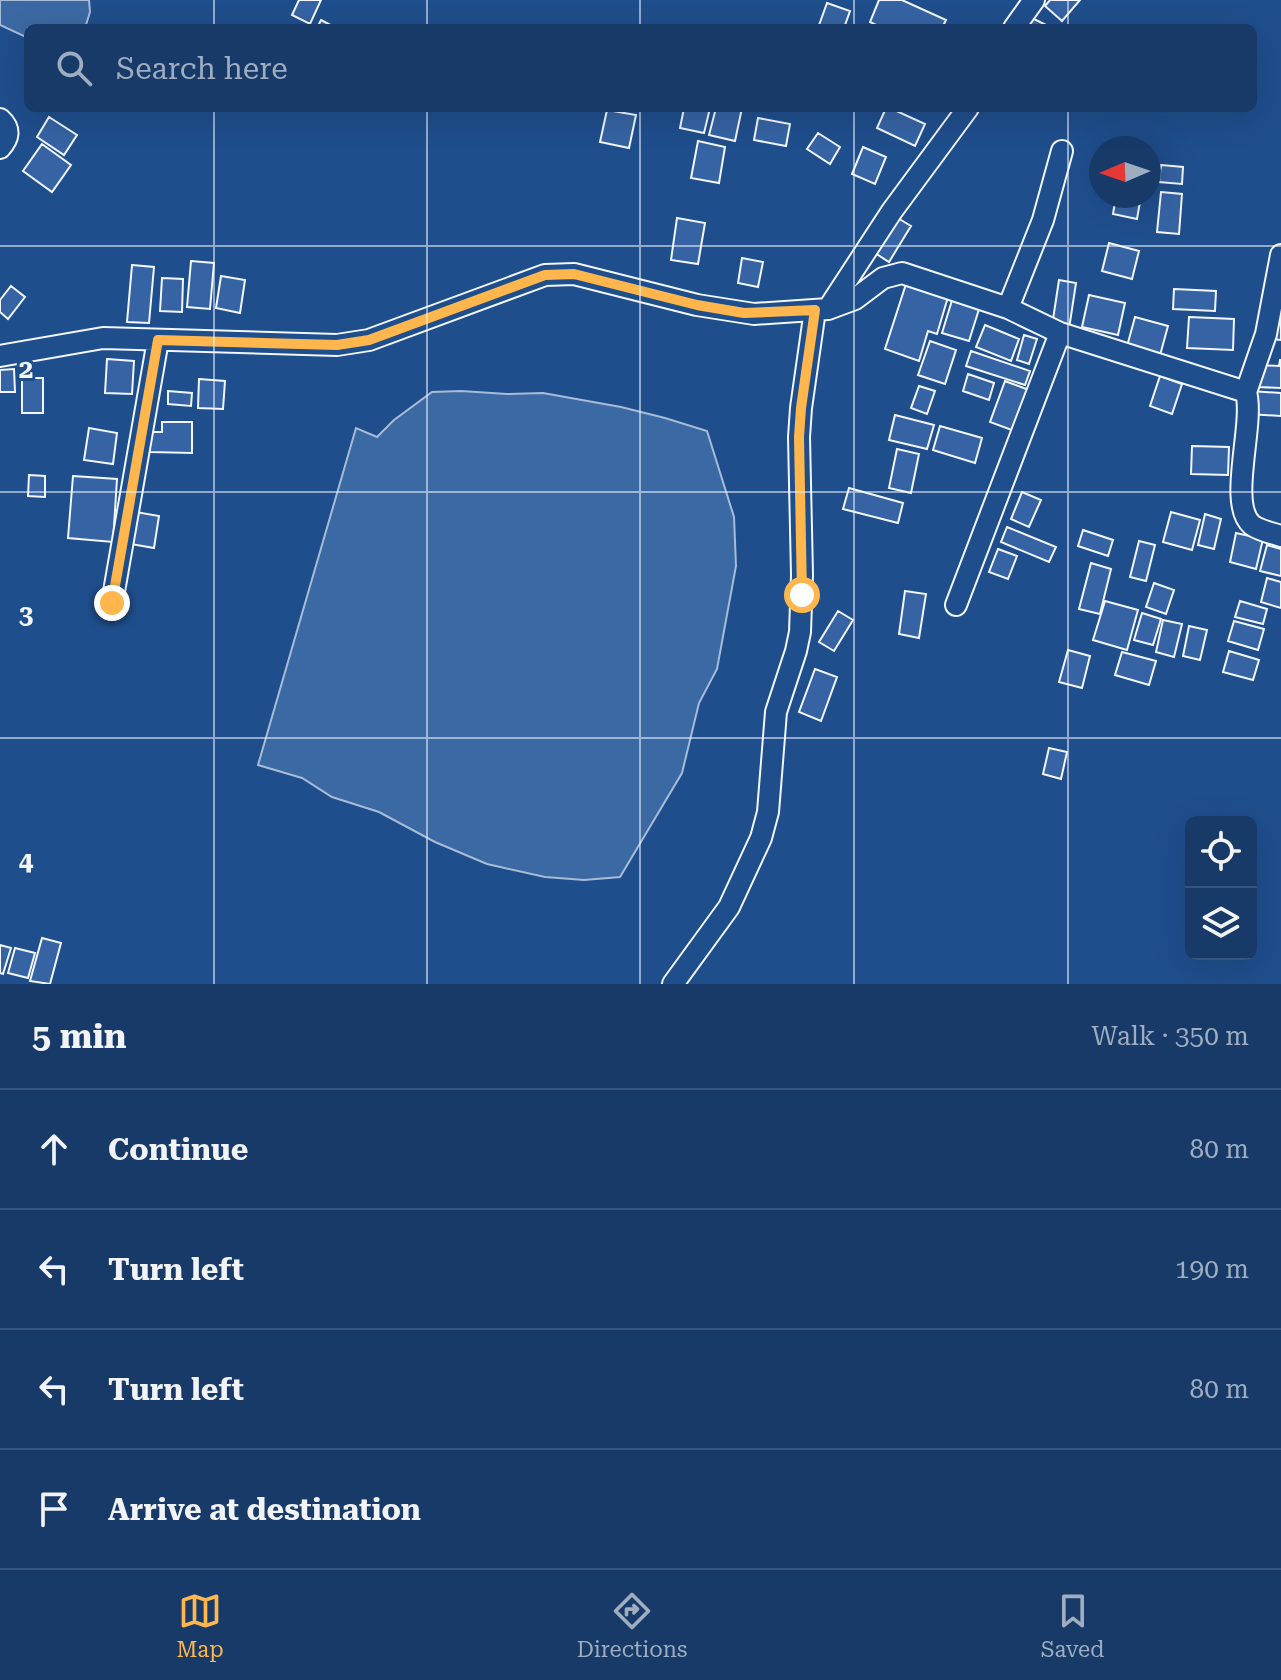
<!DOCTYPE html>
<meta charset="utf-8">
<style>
body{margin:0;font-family:"Roboto Serif",serif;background:#20416f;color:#f1f3f6}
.controls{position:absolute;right:24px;bottom:24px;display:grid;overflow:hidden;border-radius:12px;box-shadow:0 8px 32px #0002}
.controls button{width:72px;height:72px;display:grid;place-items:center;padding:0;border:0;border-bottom:2px solid #36547d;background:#173a69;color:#f1f3f6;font:40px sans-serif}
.compass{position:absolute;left:1089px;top:136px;width:72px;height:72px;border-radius:50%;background:#173a69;box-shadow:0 8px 32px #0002;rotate:268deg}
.stop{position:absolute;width:24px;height:24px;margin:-18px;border:6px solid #ffb74d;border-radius:50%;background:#fff}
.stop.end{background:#ffb74d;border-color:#fff;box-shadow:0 2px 8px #0008}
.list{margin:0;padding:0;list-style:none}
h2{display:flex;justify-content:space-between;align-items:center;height:104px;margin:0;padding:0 32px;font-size:34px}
h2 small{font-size:26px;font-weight:400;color:#9eadc0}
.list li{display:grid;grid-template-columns:52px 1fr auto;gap:24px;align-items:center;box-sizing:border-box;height:120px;padding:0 32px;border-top:2px solid #36547d}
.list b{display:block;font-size:30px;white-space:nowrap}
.list em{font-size:26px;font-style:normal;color:#9eadc0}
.icon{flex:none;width:44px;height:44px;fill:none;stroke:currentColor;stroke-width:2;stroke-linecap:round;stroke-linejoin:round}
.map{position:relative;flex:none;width:1281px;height:984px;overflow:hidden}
.search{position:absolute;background:#173a69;box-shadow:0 8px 32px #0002;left:24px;right:24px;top:24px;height:88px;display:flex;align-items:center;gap:20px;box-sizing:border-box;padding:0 28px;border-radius:12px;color:#9eadc0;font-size:30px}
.sheet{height:584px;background:#173a69}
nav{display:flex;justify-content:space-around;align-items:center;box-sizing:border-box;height:112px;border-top:2px solid #36547d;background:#173a69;font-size:22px;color:#9eadc0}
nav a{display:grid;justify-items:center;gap:4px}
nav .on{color:#ffb74d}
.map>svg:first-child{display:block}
.water{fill:#3b69a3;stroke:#a8bbd7;stroke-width:2}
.building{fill:#3563a3;stroke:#f2f6ff;stroke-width:2}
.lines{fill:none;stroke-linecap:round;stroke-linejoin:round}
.street-casing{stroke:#f2f6ff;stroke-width:24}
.street{stroke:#1f4e8c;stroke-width:20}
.route{stroke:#ffb74d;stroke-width:10}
.grid{fill:none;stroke:#f2f6ff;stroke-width:2;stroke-opacity:0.55}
.grid-label{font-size:26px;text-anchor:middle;font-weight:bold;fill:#f2f6ff;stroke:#1f4e8c;stroke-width:6;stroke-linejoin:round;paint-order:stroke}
</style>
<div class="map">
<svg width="1281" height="984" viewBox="0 0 1281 984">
<rect width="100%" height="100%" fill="#1f4e8c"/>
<path class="water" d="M0,0h89l1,12 -5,16h-57v10l-28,-13z
M461,391l46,3 36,-1 78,14 44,11 42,13 27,86 2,49 -19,103 -18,34 -17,70 -62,104 -36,3 -39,-3 -58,-13 -52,-22 -56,-30 -47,-15 -30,-19 -44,-13 98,-337 21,9 17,-17 38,-28z"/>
<path class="building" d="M299,0h22l-11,24 -18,-9z
M879,0h23l44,20 -4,8h-60l-12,-6z
M1050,0h30l-18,21 -17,-15z
M827,3l23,8 -6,17h-26z
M1026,15l26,13h-33z
M321,20l15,8h-19z
M684,108h26l-6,25 -24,-5z
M716,108h26l-7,33 -26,-6z
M886,108h4l35,16 -10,22 -38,-18z
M607,110l29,5 -7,33 -29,-6z
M49,117l28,18 -13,20 -27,-18z
M758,118l32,6 -4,22 -32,-6z
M818,133l22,14 -10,17 -23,-15z
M698,141l27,6 -6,36 -28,-5z
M42,144l29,21 -19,27 -29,-21z
M863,147l23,10 -11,27 -23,-10z
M1161,165l22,2 -1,17 -23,-2z
M1161,192l21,2 -3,40 -22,-2z
M1116,196h25l-4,23 -24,-5z
M896,217l15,9 -22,36 -14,-9z
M677,218l28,5 -7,41 -27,-4z
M1109,243l30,8 -7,28 -30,-8z
M742,258l21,4 -5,25 -20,-4z
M191,261l23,2 -4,46 -23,-2z
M132,265l22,2 -5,56 -22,-1z
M221,276l24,4 -5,33 -24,-5z
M162,278l21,1 -1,33 -22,-1z
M1059,280l17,3 -7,46 -17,-3z
M906,284l42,13 -11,37 -9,-3 -9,30 -34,-12z
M11,286l14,11 -17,22 -8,-7v-12z
M1174,289l42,2 -1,20 -42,-2z
M1089,295l36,8 -7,32 -36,-8z
M953,297l27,9 -11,35 -27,-8z
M1274,313l7,1v26l-9,-1z
M1135,317l33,9 -9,33 -33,-9z
M1189,317l45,2 -1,31 -46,-2z
M985,325l34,14 -8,22 -35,-14z
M1024,335l13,4 -8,25 -12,-4z
M930,341l26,9 -11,34 -27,-9z
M971,351l59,20 -5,14 -59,-19z
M107,359l27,2 -2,33 -27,-1z
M1280,360h1v28l-24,-1 1,-22 21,1z
M14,369l1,23h-15v-22z
M968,374l26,9 -5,17 -26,-9z
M1160,376l22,8 -10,30 -22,-8z
M22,378h21v35h-21z
M199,379l26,2 -2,28 -25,-1z
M1005,381l27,10 -15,41 -27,-10z
M919,386l16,5 -8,23 -16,-6z
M168,391l24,2 -1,13 -23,-2z
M1250,391l31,2v23l-33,-2z
M895,415l39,10 -7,24 -38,-9z
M162,422h30v31l-42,-1v-20h12z
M940,426l42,12 -7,25 -42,-13z
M89,428l28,5 -4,31 -29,-4z
M1192,446l37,1 -1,28 -37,-1z
M897,449l22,5 -8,39 -22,-5z
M29,475l16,1v21l-17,-1z
M73,476l44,3 -4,63 -45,-4z
M849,488l54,15 -5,20 -55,-14z
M1022,492l19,8 -12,27 -18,-8z
M130,511l29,5 -5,32 -29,-5z
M1171,512l29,8 -8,30 -29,-8z
M1205,514l16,5 -7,30 -16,-4z
M1007,527l49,20 -7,15 -48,-20z
M1083,530l30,10 -5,16 -30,-10z
M1236,533l27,6 -7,30 -26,-7z
M1139,541l16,4 -9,36 -16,-4z
M1267,545l14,4v27l-21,-5z
M998,549l19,7 -9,23 -19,-7z
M1091,563l20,6 -11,45 -21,-5z
M1267,578l14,4v26l-20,-6z
M1154,583l20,7 -8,24 -20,-7z
M905,591l21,3 -7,44 -20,-4z
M1105,601l33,9 -11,40 -34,-10z
M1240,601l27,8 -4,15 -28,-7z
M838,611l15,9 -19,31 -15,-9z
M1142,613l19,6 -8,26 -19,-5z
M1163,620l19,4 -8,33 -18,-5z
M1234,621l30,8 -6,21 -30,-9z
M1189,626l18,4 -7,30 -17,-4z
M1068,650l22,6 -8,32 -23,-6z
M1229,651l30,9 -6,20 -30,-8z
M1122,652l34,9 -7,24 -34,-10z
M815,669l22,8 -16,44 -22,-9z
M1049,748l18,4 -6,27 -18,-5z
M42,938l19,5 -11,41 -20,-3z
M0,945l11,3 -8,26 -3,-1z
M15,948l20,5 -7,25 -20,-5z"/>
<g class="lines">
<defs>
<path id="street" d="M1014,28l20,-28
M0,119c11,10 9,19 0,29
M828,309l64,-98 76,-103
M1060,333l-52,-25 35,-88 19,-69
M0,356l103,-18 234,7 32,-5 176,-65 29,-1 123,31 57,9 74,-5 27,-10 28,-21 19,-5 106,35
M1246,392l20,-58 15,-79
M112,603l46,-263
M956,605l104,-272 186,59c9,33 -19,112 6,133 8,6 20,8 29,11
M673,984l56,-77 32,-69 7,-26 8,-100 20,-61 4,-19 2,-57 -3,-138 2,-29 14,-98"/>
</defs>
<use href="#street" class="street-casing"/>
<use href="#street" class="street"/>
</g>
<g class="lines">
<path class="route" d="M112,603l46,-263 179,5 32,-5 176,-65 29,-1 123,31 47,8 71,-3 -14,98 -2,29 3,158"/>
</g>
<path class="grid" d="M214,0v28M427,0v28M640,0v28M854,0v28M1068,0v28M214,108v876M427,108v876M640,108v876M854,108v876M1068,108v876M0,246h1281M0,492h1281M0,738h1281"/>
<g class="grid-label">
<text x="26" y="378">2</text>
<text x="26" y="624">3</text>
<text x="26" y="870">4</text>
</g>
</svg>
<div class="controls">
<button><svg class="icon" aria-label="locate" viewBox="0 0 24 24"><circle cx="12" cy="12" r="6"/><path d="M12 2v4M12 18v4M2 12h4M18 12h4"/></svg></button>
<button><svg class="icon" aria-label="layers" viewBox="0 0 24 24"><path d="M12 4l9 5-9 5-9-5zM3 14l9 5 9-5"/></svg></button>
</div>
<svg class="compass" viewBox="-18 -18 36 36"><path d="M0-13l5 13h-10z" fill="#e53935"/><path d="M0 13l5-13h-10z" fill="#9eadc0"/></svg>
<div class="stop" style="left:802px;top:595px"></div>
<div class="stop end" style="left:112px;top:603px"></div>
<div class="search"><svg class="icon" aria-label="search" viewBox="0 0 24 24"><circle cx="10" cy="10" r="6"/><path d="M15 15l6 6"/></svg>Search here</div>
</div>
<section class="sheet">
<h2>5 min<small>Walk · 350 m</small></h2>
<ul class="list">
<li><svg class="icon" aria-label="ahead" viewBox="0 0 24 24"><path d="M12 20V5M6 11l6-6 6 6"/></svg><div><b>Continue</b></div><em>80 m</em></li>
<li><svg class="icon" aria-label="left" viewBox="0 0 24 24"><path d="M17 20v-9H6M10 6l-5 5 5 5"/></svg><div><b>Turn left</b></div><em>190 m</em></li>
<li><svg class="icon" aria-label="left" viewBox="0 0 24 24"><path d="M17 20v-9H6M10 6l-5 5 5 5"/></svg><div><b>Turn left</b></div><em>80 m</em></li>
<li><svg class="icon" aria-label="arrive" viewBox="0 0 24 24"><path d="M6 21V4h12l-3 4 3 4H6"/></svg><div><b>Arrive at destination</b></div></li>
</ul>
</section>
<nav>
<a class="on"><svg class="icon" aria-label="map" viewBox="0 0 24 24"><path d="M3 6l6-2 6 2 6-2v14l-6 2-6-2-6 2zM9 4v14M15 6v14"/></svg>Map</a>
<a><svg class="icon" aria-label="directions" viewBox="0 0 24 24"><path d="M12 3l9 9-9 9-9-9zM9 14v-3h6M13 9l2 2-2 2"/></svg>Directions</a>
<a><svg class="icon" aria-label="saved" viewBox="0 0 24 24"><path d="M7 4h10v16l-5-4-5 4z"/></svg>Saved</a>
</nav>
